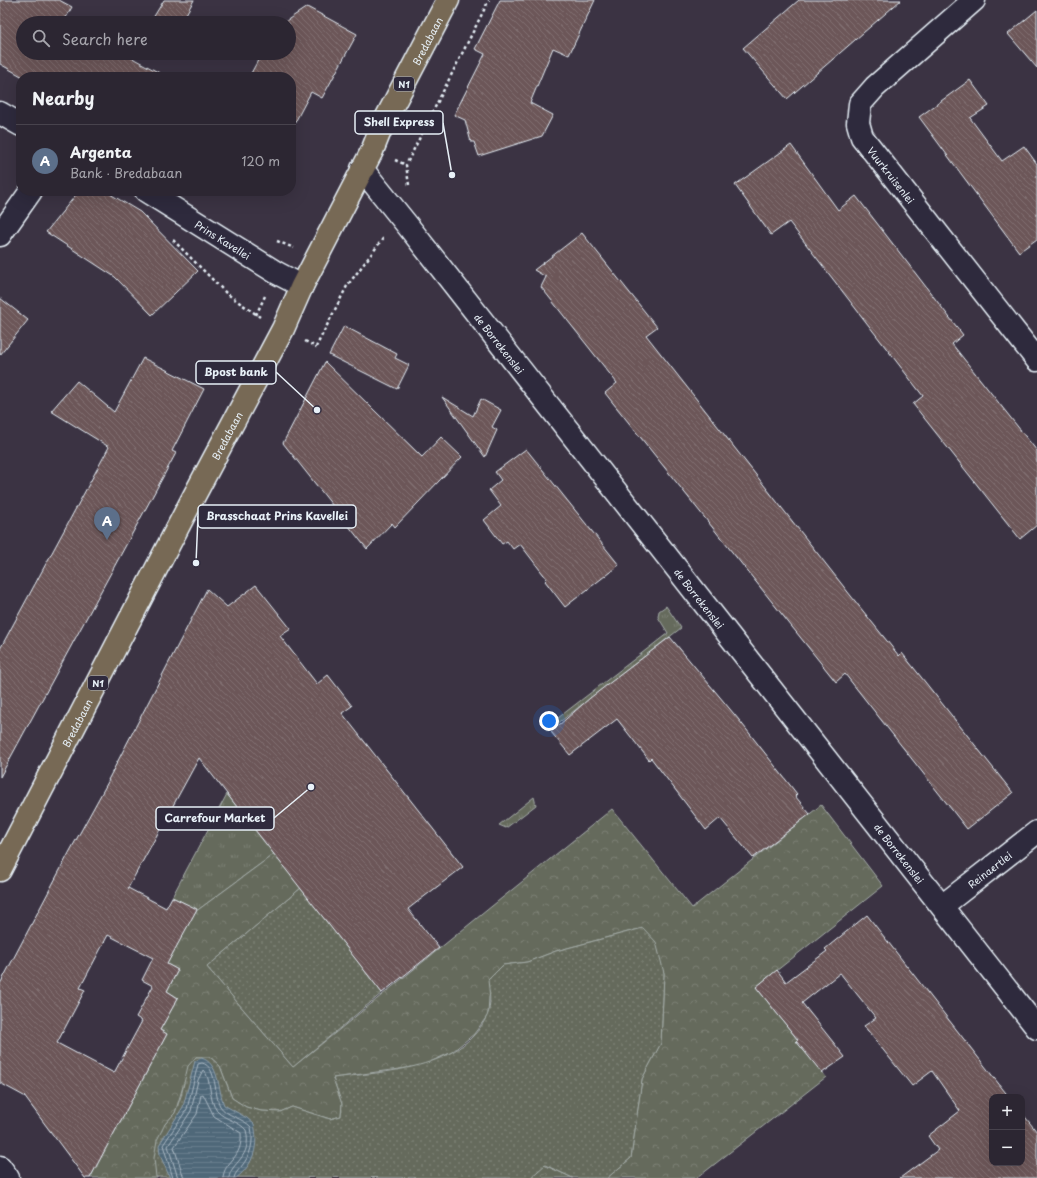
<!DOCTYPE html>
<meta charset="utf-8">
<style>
body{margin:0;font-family:"Playpen Sans",sans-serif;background:#342e3a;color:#f1f3f6}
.controls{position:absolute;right:12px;bottom:12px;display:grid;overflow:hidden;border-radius:8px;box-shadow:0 4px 16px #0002}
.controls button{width:36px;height:36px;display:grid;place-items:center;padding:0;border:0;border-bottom:1px solid #48434d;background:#2c2632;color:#f1f3f6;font:20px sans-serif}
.you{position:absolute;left:549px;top:721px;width:14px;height:14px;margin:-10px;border:3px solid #fff;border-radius:50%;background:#1a73e8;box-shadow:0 0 0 6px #1a73e833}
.badge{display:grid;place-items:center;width:26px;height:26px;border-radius:50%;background:#8bbbb9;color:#fff;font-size:13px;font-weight:700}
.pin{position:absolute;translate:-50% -33px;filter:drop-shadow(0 1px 2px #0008)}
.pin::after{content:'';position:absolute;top:21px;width:14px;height:12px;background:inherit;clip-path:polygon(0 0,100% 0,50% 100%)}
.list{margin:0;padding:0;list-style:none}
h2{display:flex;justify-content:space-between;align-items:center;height:52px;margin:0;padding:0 16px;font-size:17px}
h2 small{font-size:13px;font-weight:400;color:#a6a5ac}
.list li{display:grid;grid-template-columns:26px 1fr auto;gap:12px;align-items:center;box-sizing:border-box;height:72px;padding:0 16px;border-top:1px solid #48434d}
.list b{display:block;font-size:15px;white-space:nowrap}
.list p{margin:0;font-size:13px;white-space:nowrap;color:#a6a5ac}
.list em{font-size:13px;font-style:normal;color:#a6a5ac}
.icon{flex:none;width:22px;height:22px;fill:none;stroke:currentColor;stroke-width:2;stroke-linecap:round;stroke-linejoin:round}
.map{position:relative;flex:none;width:1037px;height:1178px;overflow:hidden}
.search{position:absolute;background:#2c2632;box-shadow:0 4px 16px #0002;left:16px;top:16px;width:280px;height:44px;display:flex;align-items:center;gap:10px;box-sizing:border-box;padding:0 14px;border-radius:22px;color:#a6a5ac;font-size:15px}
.panel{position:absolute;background:#2c2632;box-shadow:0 4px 16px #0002;left:16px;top:72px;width:280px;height:124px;border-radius:16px}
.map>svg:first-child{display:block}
.grass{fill:url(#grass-tufts);stroke:#a6aeaa}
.forest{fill:url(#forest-crowns);stroke:#a6aeaa}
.garden{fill:url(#garden-dots);stroke:#a6aeaa}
.water{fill:url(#water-rules);stroke:#8c9eac}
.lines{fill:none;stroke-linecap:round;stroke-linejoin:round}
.shore{stroke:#abbac5;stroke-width:1}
.building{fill:url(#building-back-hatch);stroke:#e8f1f8;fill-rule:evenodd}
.minor-casing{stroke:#e8f1f8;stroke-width:25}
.major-casing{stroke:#e8f1f8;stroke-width:25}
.path{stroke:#e8f1f8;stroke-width:2.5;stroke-dasharray:3 3;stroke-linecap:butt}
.minor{stroke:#2f2a3d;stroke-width:22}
.major{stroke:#776954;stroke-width:22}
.labels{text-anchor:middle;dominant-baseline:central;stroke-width:3;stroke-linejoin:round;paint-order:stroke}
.shield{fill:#2f2a3d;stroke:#b0b5c0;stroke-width:1}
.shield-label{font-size:9px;font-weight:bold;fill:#e8f1f8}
.street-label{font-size:10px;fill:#e8f1f8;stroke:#2f2a3d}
.leader{fill:none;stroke:#e8f1f8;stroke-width:1.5}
.callout-dot{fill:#e8f1f8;stroke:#2f2a3d;stroke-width:1.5}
.callout{fill:#2f2a3d;stroke:#e8f1f8;stroke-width:1.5}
.callout-label{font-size:11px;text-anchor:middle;font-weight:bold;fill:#e8f1f8}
</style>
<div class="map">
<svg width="1037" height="1178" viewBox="0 0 1037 1178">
<defs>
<pattern id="grass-tufts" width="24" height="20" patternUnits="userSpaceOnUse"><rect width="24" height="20" fill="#656a5c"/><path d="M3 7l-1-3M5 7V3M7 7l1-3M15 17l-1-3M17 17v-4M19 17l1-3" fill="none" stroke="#7b8074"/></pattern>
<pattern id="forest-crowns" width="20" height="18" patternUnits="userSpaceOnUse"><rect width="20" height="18" fill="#656a5c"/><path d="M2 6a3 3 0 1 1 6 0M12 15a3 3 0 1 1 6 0" fill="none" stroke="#7b8074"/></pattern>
<pattern id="garden-dots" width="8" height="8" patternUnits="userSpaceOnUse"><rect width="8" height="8" fill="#656a5c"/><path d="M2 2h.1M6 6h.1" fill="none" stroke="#7b8074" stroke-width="1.8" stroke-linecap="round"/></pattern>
<pattern id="water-rules" width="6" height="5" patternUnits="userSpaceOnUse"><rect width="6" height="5" fill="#4f6779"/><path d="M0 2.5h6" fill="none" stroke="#687d8d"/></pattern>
<pattern id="building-back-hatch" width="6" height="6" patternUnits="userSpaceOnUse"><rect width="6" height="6" fill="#6c5759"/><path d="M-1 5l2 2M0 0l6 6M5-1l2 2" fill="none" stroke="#817072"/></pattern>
</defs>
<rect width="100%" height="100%" fill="#3b3343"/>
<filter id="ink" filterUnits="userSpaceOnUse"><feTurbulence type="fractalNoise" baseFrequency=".025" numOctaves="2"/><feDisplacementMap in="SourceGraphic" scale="8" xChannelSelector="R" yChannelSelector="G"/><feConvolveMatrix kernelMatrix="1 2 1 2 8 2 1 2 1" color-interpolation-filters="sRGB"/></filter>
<g filter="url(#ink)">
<path class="grass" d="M666,606l15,22 -133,103 -3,-3 123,-95 -10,-16 1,-6z
M227,794l47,60 -79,58 -3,-5 -20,-10z
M534,797l2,8 -30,23 -7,-3z"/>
<path class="forest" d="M821,805l62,81 -127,101 42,53 -2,1 30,36 -129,101h-90l24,-20 11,-79 19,-36 3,-70 -21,-45 -87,23 -29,11 -24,3 -14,32 -1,18 -14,19 -22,18 -31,14 -88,12 9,26 -1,12 -11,3 -38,-12 -12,5 -19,-1 -15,-4 -14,-9 -12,-32 -10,-9h-14l-12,26 -9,30 -10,11 -8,54h-67l77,-144 -7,-4 18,-32 -11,-7 11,-21 -11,-6 28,-52 79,-58 27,34 -94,79 86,100 319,-258 80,99z
M544,1165l29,13h-43z"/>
<path class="garden" d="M301,888l81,105 -89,74 -86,-100z
M643,928l13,14 8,31 -3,70 -19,36 -11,79 -24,20h-34l-28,-13 -15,13 -374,-1 -2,-19 3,-18 8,-16 10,-11 6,-17 7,-30 8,-9h14l10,9 12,32 14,9 15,4 19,1 12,-5 38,12 11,-3 1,-12 -9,-26c52,-7 127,-7 154,-62 5,-10 2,-26 1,-36l15,-15 24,-3 29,-11z"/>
<path class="water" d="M201,1058c18,4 17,32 23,47l23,13 7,6c5,21 0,41 -18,54h-66l-10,-23 -1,-10 24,-38 12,-46z"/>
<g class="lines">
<path class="shore" d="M173,1178l-10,-33 24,-36 11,-45 4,-1c15,3 12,32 18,43 6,10 23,12 31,21 3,15 0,28 -10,40 -3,4 -6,6 -7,11
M178,1178l-10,-32 23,-35 7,-31 5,-10c9,7 5,30 14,41 8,9 22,10 29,19 7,29 -16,32 -17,48
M184,1178l-10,-31 23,-33 4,-19 2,-1 11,22 27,17c2,27 -17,27 -18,45"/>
</g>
<path class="building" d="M0,0h59l13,7 -9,16h-40v30h100l44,24h-144l-23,-13z
M164,0h30l-13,23h-31z
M500,0h95l-26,55 -16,-7 -23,55 23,12 -11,21 -63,20 -5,-14h-3l-6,-22 -11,-5 31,-61 -10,-5z
M799,0h102l-114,99 -44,-51z
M307,7l50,27 -35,64 -11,-6 -20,38v-53h-42l13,-24h27v-30h-6z
M1037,10v58l-29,-34z
M970,80l19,26 -19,12 32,43 22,-15 13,18v75l-18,13 -100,-135z
M791,145l47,65 18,-14 107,139 -11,9 85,107v74l-17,14 -107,-135 10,-8 -134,-174 -18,13 -36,-50z
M79,191h26l35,21 58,59 -46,44 -37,-38 -69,-45z
M582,233l75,94 -11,8 205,261 48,60 3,-3 111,140 -46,36 -122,-155 -9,8 -231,-289 12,-10 -76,-96 5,-10 -12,-7z
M0,298l28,22 -28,35z
M344,326l53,28 -2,4 14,7 -12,24 -68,-34z
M143,358l61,31 -32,62 4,2 -176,324v-128l109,-202 -58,-36 26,-30 37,31z
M325,362l97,95 19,-20 21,20 -67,70 -3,-4 -25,26 -84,-106z
M442,397l31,19 8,-17 20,11 -9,17 5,3 -12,27z
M526,449l93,116 -54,42 -20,-26 2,-2 -27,-35 -7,5 -6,-8 -5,3 -18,-24 17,-14 -12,-16 12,-10 -6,-8z
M256,585l35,44 -11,7 37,48 11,-9 24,31 -10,7 121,154 -55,42 31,39 -57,45 -183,-235 -71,130 38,20 6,-11 25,12 -30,55 11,6 -11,21 11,7 -18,32 7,4 -77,144h-5l-61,-82 -24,-13v-99l70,-133 39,-71h-1l99,-191 20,18zM108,935l45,23 -11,22 11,6 -17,31 6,4 -28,52 -57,-30 28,-53 -5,-2z
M670,637l69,83 58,74 -2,2 15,18 -57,44 -33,-40 -14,12 -55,-72 -2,2 -32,-41 -47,36 -19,-23 39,-34z
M867,915l142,182h-17v66h30v-50l15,19v46h-137l38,-28 -10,-14 32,-25 -28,-40 -20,15 -48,-60 12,-8 -36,-45 -38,30 43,54 -23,16 -26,-32 2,-1 -42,-53 21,-17 9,12 41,-31 -2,-2z"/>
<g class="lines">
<defs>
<g id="minor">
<path id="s1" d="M974,0l-99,87 -15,17 -2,19 4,14 175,223"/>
<path d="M0,113l21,12"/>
<path id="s2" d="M362,169l46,57 629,802"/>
<path id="s3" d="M146,191l131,82 25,13"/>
<path d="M0,235l31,-44"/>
<path id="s4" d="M942,906l95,-74"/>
<path d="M0,1167l8,11"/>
</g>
<g id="major">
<path id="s5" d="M0,870l194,-374 89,-167 19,-43 70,-135 10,-25 66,-126"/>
</g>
</defs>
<use href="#minor" class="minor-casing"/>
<use href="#major" class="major-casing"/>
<path class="path" d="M395,160l11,5
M409,185l-3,-20 83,-165
M173,240l53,53 34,24
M277,241l17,7
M256,315l9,-19
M305,341l11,6 31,-61 38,-50"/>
<use href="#minor" class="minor"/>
<use href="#major" class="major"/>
</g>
</g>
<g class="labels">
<g class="shield">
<rect x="394" y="77" width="20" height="14" rx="3"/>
<rect x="88" y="676" width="20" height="14" rx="3"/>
</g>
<g class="shield-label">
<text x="404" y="84">N1</text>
<text x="98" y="683">N1</text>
</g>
<g class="street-label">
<text stroke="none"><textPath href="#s5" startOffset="933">Bredabaan</textPath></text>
<text stroke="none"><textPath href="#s1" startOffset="236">Vuurkruisenlei</textPath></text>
<text stroke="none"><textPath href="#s3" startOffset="91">Prins Kavellei</textPath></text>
<text stroke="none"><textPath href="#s2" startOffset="222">de Borrekenslei</textPath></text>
<text stroke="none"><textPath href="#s5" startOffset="490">Bredabaan</textPath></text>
<text stroke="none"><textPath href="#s2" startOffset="546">de Borrekenslei</textPath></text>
<text stroke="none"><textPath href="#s5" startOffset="166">Bredabaan</textPath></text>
<text stroke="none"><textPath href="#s2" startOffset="870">de Borrekenslei</textPath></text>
<text stroke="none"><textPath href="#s4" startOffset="60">Reinaertlei</textPath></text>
</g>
</g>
<path class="leader" d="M452 175L443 123M317 410L276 372M196 563L198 516M311 787L274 818"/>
<g class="callout-dot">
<circle cx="452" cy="175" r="4"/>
<circle cx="317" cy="410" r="4"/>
<circle cx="196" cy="563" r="4"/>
<circle cx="311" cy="787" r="4"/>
</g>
<g class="callout">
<rect x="355" y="111" width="88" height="23" rx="4"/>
<rect x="196" y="361" width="80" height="23" rx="4"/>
<rect x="198" y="505" width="158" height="23" rx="4"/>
<rect x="156" y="807" width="118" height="23" rx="4"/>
</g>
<g class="callout-label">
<text x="399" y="126">Shell Express</text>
<text x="236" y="376">Bpost bank</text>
<text x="277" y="520">Brasschaat Prins Kavellei</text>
<text x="215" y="822">Carrefour Market</text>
</g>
</svg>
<div class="controls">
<button>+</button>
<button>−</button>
</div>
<div class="you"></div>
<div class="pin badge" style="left:107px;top:540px;background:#5c6f8a">A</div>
<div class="search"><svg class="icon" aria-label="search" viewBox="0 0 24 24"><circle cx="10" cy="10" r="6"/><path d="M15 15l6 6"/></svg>Search here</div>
<section class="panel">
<h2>Nearby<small></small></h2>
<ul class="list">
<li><span class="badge" style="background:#5c6f8a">A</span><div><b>Argenta</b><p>Bank · Bredabaan</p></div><em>120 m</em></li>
</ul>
</section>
</div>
